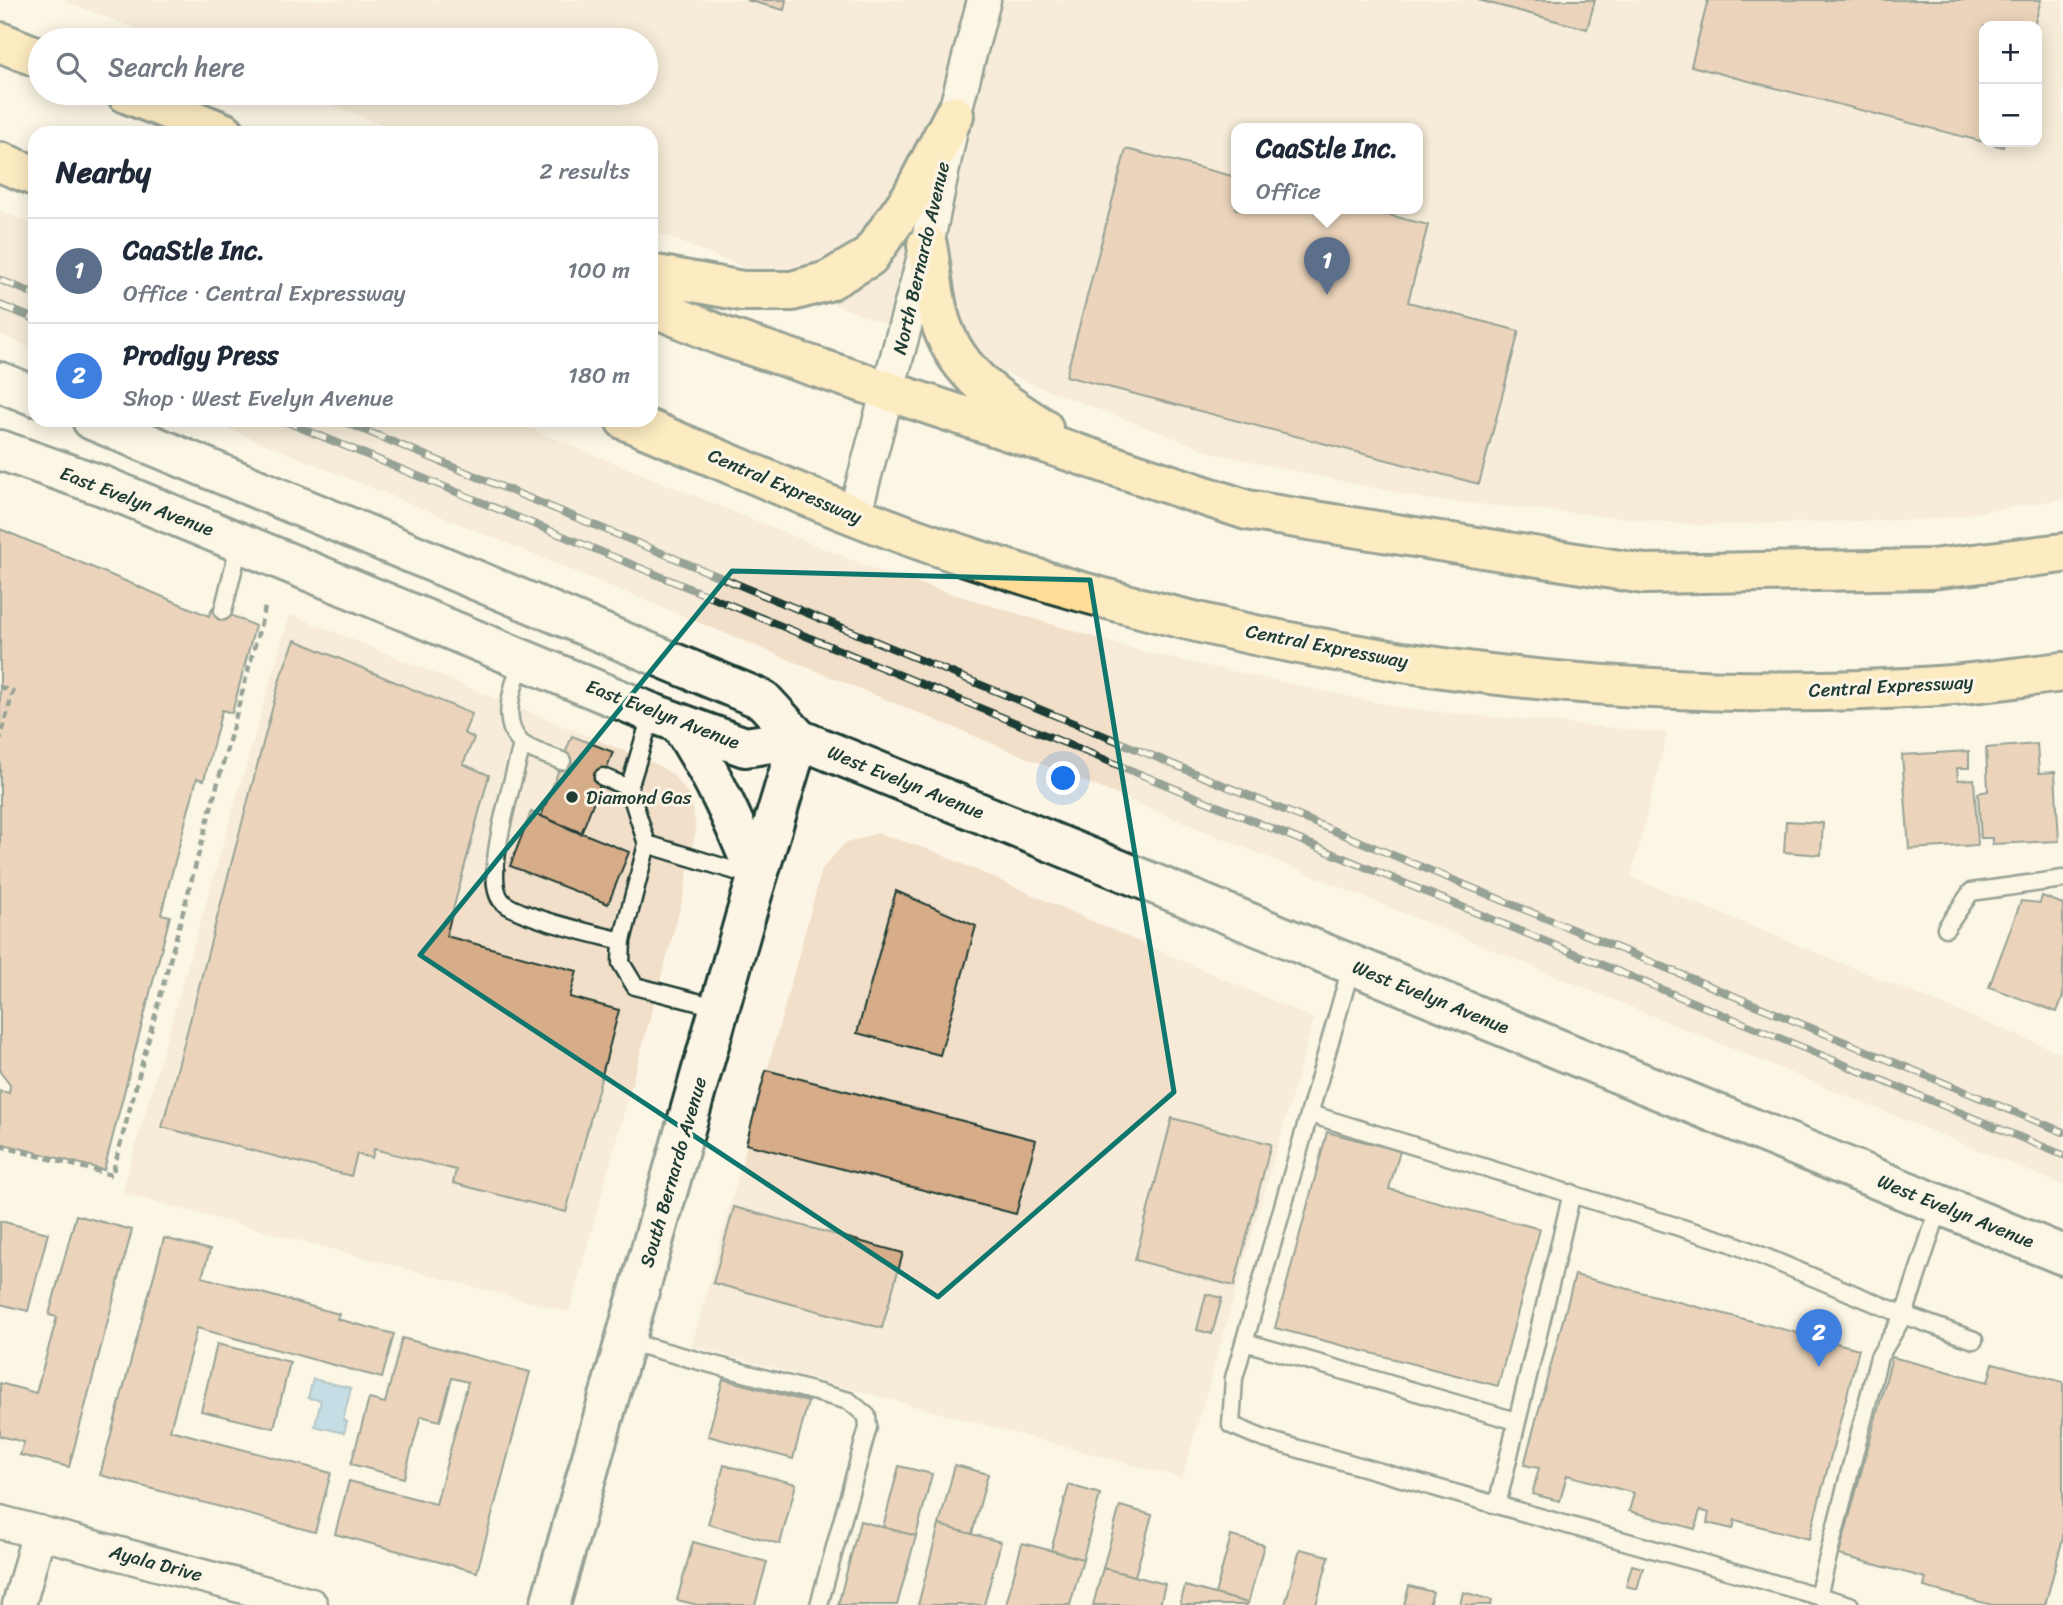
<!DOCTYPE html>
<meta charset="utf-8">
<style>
body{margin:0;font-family:Sriracha,sans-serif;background:#f2f2f3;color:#1f2937}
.controls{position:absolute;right:21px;top:21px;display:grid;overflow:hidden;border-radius:14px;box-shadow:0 4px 18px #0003}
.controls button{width:63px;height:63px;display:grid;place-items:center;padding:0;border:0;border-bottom:2px solid #e0e1e3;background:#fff;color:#1f2937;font:35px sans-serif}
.you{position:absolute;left:1064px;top:779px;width:24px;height:24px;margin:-18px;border:5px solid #fff;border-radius:50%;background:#1a73e8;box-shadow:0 0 0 10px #1a73e833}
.badge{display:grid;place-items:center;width:46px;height:46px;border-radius:50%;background:#111827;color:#fff;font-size:23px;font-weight:700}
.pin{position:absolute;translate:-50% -58px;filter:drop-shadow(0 2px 4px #0008)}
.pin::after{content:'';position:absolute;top:37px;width:24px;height:21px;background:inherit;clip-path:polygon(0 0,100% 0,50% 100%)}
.popup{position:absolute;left:1231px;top:123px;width:192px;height:91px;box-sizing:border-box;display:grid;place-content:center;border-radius:14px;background:#fff;filter:drop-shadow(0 2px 5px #0005);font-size:23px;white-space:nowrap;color:#747a83}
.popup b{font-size:26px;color:#1f2937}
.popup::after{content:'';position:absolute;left:50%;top:100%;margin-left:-14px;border:14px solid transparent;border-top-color:#fff}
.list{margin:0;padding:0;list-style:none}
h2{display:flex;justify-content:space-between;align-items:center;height:91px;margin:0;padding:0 28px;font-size:30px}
h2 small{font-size:23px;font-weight:400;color:#747a83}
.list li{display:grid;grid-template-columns:46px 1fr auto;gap:21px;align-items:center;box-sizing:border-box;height:105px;padding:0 28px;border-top:2px solid #e0e1e3}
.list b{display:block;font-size:26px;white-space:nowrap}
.list p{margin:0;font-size:23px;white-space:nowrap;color:#747a83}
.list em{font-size:23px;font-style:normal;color:#747a83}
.icon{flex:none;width:38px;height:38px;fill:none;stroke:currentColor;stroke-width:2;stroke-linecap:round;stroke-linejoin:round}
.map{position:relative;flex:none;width:2063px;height:1605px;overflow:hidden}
.search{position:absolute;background:#fff;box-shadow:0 4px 18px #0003;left:28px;top:28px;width:630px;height:77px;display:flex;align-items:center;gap:18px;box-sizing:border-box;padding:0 24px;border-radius:38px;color:#747a83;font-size:26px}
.panel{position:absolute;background:#fff;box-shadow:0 4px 18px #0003;left:28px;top:126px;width:630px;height:301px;border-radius:21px}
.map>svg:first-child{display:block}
.built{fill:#f1dfc9;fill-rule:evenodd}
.water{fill:#84c2e4;stroke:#5c8d9e;stroke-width:2}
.building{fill:#d7ac88;stroke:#1f3d34;stroke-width:2}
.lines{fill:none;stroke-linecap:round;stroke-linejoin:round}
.lane-casing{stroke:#1f3d34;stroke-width:21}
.street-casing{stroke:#1f3d34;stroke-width:37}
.secondary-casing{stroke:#1f3d34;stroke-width:44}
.highway-casing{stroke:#1f3d34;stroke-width:44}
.path{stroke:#1f3d34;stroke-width:4.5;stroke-dasharray:7 5;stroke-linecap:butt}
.lane{stroke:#fcf5e5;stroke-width:16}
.street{stroke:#fcf5e5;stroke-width:32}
.secondary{stroke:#fcf5e5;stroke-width:38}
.highway{stroke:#ffdd96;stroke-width:38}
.rail-casing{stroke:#1f3d34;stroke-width:8}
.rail{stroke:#fcf5e5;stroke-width:5;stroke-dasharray:16;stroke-linecap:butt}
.marked{fill:none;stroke:#0f766e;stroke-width:5;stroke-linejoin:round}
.poi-dot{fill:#1f3d34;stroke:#fcf5e5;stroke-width:2.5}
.labels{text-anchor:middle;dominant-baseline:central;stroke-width:6;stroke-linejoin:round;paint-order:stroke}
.street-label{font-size:19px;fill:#1f3d34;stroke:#fcf5e5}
.poi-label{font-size:19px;fill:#1f3d34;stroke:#fcf5e5;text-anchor:start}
</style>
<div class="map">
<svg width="2063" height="1605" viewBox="0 0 2063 1605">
<rect width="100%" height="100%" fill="#fcf5e5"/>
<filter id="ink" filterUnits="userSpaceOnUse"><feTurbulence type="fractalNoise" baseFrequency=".0143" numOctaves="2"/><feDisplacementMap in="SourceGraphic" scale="14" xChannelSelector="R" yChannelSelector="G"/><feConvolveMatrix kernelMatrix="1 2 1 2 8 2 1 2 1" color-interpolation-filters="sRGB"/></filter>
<g filter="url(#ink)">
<path class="built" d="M63,0h2000v499l-128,20 -236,6 -273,-26 -209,-45 -182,-69 -384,-155v-97h-247l-103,-40h345v-53h-480zM1984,26h53v116h-53zM1236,129h182v80h-182z
M0,211l35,14v124l-35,-15z
M208,420h301l372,152 262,80 263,57 261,24 -36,144 432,177v131z
M290,614l366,150 16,10 19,23 5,32 -13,69 -114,414 -447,-119z
M877,833l54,17 383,169 -132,459 -490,-132 130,-477 22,-25z"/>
<path class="water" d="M313,1379l38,9 -8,32 4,2 -3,11 -29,-7 6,-26 -13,-2z"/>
<path class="building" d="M746,0h40l-2,10z
M1478,0h117l-8,29z
M1708,0h333l-7,26h-50v116h20l-1,5 -312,-81z
M1126,149l110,28v32h129l63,16 -20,77 111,29 -40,153 -413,-108z
M0,529l209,87 4,-9 42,19 -23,87 -10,-3 -18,70 -7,-2 -36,136 9,2 -66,254 -104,-27v-52l9,2 1,-8 -10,-13z
M295,640l177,74 -8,19 10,5 -11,26 26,11 -43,161 131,35 -7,26 49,13 -53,202 -113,-29 3,-13 -82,-21 -2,9 -15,-4 -6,22 -189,-49 119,-452z
M572,736l41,16 -32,82 -40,-18z
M2037,744l2,29 16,-1 4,69 -67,3v-6h-11l-3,-45 10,-2 -2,-43z
M1969,751v17h-12l1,12 16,-1 4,66 -69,4 -7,-94z
M531,812l98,40 -21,52 -98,-38z
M1786,821l37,2 -2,32 -37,-3z
M896,891l80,35 -36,129 -83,-22z
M2042,896l21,8v92l-6,16 -68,-25 32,-86 19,2z
M766,1070l270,70 -20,74 -270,-70z
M1172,1118l99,26 -37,142 -99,-26z
M1327,1132l73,19 -11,38 151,40 -42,157 -223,-58z
M734,1207l169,46 -21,75 -169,-45z
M76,1215l56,15 -63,237 -49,-12 4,-13 -24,-6v-53l36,10 21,-76 -8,-2z
M0,1221l48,12 -20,78 -28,-7z
M164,1238l46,12 -8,27 137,37 -2,5 57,15 -12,44 -185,-50 -27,102 161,43 -16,59 -215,-57z
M1575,1275l284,74 -50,190 -74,-19 -2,9 -26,-6 2,-10 -9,-3 -5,19 -66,-18 5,-18 -67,-18 -7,26 -28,-7 7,-26 -15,-3z
M1206,1294l16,4 -10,36 -15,-4z
M402,1338l128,34 -53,200 -142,-38 14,-53 87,23 32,-122 -16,-4 -12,43 -19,-5 -17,62 -53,-14 18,-65 16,4z
M217,1344l73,18 -16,66 -73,-17z
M1892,1357l96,25 5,-19 70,19v156l-18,67h-53l-68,-18 2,-9 -87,-23z
M723,1379l85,23 -15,57 -85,-23z
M724,1465l72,19 -16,60 -72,-20z
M955,1465l33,9 -16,60 -33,-9z
M899,1466l33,8 -16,62 -33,-9z
M1069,1485l31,9 -17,65 -32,-9z
M1120,1506l32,9 -17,61 -32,-8z
M860,1521l56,15 -19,69h-59z
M939,1525l62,17 -17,63h-66z
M1231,1536l33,9 -16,58 -33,-9z
M693,1542l74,20 -12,43h-57l-21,-5z
M1022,1543l61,16 -13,46h-64z
M1300,1549l29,7 -13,49h-31z
M1632,1565l11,3 -6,21 -11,-3z
M1103,1568l62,16 -5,21h-67z
M1185,1586l63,17 -1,2h-67z
M1409,1586l24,6 -4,13h-25z
M1463,1592l29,8 -1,5h-31z"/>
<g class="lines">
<defs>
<path id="lane" d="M223,611l17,-69
M522,658c-7,26 -24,62 -1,85 10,8 29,13 41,18
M522,744c-7,32 -40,132 -21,156 12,16 98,35 121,41
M603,777l26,11 18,56 105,32
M629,788l23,-75
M647,844l-25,97 -1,22 14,23 85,22
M1946,928l25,-36 92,-13
M1352,964l-118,414 -3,47 33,14 586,166
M1310,1114l421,129 173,72 -25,42 -61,239
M1940,1205l-36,110 70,25
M625,1341l224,60 18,15 1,11 -49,178
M1245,1342l271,79
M1497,1505l75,-312"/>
<path id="street" d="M854,516l73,-271 27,-130 30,-115
M0,1522l311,83
M19,1605l20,-73"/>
<path id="secondary" d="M0,382l35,14
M92,420l671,280 36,39 1264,516
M0,450l103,36 549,227 93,34 54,-8
M679,723c33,49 56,100 78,155
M550,1605l195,-687 54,-179"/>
<path id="highway" d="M0,42l40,16
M126,93l99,40
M0,162l35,14
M927,245c5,26 6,56 15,81 17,49 59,76 101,102
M651,274l91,17h50l36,-10 41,-24 43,-61 42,-81
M651,306l71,30 525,174 397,64 288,-5 131,-16
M625,420c113,46 223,97 338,135 315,106 658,155 989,130 37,-3 74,-9 111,-13"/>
</defs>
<use href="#lane" class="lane-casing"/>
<use href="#street" class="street-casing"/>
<use href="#secondary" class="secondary-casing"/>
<use href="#highway" class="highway-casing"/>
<path class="path" d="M0,687l13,4 -13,49
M0,1146l112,29 154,-571"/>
<use href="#lane" class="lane"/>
<use href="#street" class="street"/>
<use href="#secondary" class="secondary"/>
<use href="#highway" class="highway"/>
<defs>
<path id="rail" d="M0,280l35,14
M0,305l35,14
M282,420l1781,735
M340,420l1723,712"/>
</defs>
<use href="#rail" class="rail-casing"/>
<use href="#rail" class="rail"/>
</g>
</g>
<path d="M0 0H2063V1605H0ZM732,571l358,9 84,512 -236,205 -518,-342z" fill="#fcf5e5" fill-opacity=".55" fill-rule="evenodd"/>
<path class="marked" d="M732,571l358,9 84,512 -236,205 -518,-342z"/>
<circle class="poi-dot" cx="572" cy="797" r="7"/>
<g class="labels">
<g class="street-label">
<text transform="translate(921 258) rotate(-77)">North Bernardo Avenue</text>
<text transform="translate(785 486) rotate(23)">Central Expressway</text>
<text transform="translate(137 501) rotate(21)">East Evelyn Avenue</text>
<text transform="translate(1327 646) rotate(11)">Central Expressway</text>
<text transform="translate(1891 686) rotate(-3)">Central Expressway</text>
<text transform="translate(663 714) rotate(21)">East Evelyn Avenue</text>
<text transform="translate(906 782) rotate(22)">West Evelyn Avenue</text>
<text transform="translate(1431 997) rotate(22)">West Evelyn Avenue</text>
<text transform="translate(673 1172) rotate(-74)">South Bernardo Avenue</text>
<text transform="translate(1956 1211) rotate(22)">West Evelyn Avenue</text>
<text transform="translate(156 1563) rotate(15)">Ayala Drive</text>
</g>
<g class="poi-label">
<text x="586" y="797">Diamond Gas</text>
</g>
</g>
</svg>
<div class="controls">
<button>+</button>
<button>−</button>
</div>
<div class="you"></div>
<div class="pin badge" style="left:1327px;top:295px;background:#5c6f8a">1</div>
<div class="popup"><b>CaaStle Inc.</b>Office</div>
<div class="pin badge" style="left:1819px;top:1367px;background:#3f7fe0">2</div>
<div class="search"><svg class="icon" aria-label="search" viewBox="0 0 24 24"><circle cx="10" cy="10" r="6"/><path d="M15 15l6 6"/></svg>Search here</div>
<section class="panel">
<h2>Nearby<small>2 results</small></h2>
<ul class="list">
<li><span class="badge" style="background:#5c6f8a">1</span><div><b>CaaStle Inc.</b><p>Office · Central Expressway</p></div><em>100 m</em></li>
<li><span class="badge" style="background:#3f7fe0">2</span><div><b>Prodigy Press</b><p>Shop · West Evelyn Avenue</p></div><em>180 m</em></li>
</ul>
</section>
</div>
